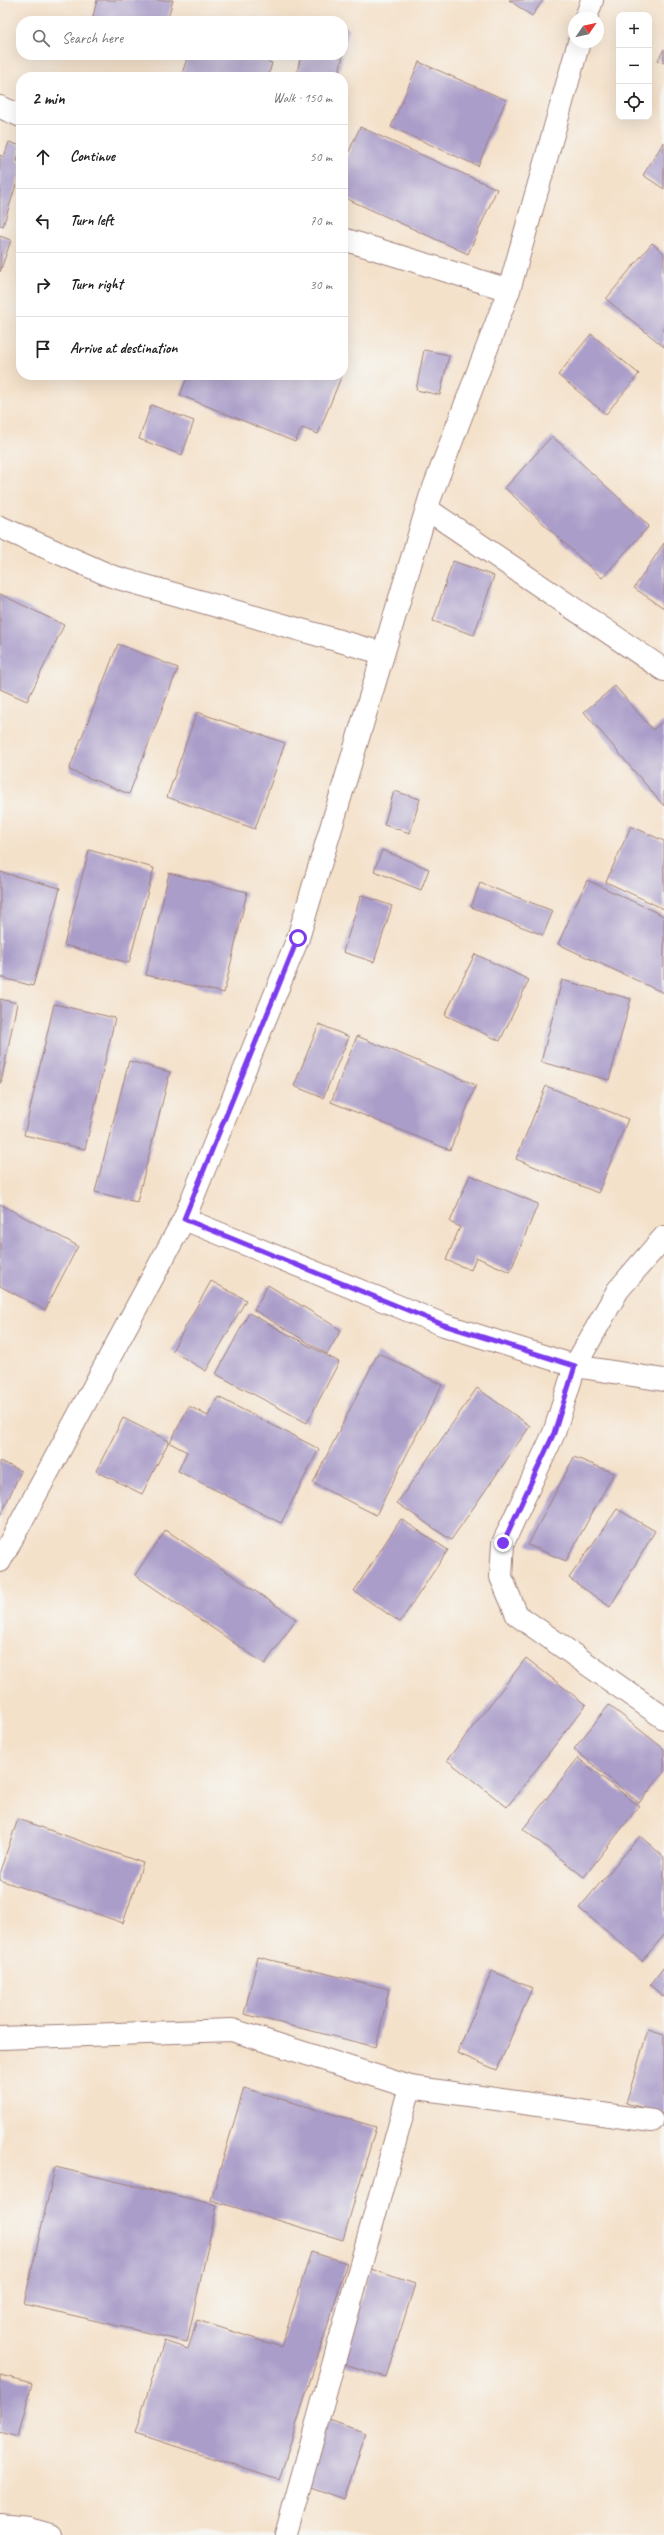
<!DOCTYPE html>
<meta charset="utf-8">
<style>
body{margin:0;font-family:Caveat,sans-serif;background:#f6f6f6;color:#222}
.controls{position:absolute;right:12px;top:12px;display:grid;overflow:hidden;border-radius:8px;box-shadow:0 4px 16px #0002}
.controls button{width:36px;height:36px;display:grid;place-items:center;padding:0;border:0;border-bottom:1px solid #e0e0e0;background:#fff;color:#222;font:20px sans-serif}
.compass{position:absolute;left:568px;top:12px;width:36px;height:36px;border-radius:50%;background:#fff;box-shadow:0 4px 16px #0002;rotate:56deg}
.stop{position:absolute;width:12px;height:12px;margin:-9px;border:3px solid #7c3aed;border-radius:50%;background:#fff}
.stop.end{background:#7c3aed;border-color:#fff;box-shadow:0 1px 4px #0008}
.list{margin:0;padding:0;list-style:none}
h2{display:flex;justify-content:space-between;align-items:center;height:52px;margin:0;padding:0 16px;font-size:17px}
h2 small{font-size:13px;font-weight:400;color:#767676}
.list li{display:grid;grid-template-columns:26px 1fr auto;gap:12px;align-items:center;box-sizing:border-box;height:64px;padding:0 16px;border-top:1px solid #e0e0e0}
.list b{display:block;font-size:15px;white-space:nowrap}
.list em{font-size:13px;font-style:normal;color:#767676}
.icon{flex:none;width:22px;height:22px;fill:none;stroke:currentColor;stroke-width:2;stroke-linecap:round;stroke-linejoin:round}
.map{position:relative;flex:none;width:664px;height:2535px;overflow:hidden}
.search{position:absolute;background:#fff;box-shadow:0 4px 16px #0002;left:16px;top:16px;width:332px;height:44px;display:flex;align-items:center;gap:10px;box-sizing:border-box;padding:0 14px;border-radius:16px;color:#767676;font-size:15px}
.panel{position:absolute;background:#fff;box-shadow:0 4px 16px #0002;left:16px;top:72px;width:332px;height:308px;border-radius:16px}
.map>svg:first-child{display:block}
.building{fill:#aa9dc9}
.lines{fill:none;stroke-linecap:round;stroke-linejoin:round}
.street-casing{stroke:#9f807a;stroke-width:24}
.street{stroke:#fff;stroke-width:22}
.route{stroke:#7c3aed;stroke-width:5}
</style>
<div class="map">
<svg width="664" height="2535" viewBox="0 0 664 2535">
<rect width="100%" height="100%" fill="#f6f6f2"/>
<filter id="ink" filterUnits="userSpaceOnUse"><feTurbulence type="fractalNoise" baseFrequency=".025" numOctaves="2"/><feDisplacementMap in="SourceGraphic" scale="8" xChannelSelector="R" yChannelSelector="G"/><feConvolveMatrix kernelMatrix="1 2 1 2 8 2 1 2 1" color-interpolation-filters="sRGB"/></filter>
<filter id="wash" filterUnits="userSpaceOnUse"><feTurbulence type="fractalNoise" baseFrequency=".012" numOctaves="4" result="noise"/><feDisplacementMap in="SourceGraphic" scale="16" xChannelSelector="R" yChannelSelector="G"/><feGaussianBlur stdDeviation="0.9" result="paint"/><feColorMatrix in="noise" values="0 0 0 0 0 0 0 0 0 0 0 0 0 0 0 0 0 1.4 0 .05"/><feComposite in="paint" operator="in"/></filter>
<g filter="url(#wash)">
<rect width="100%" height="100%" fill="#f4e1ca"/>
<g id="blocks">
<path class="building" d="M97,0h76l-6,21h-75z
M509,0h34l-11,16z
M343,27l6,2 -5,24h-1z
M664,49v14l-6,-3z
M188,55h59l25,8 -4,14h-87z
M301,55h42l-5,22h-42z
M419,62l87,38 -28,66 -87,-39z
M360,127l137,62 -29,65 -125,-57v-32z
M9,142l12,4 -4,15 4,2v6l-18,57 -3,-1v-70l4,2z
M664,142v47l-21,-14z
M0,236l11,4 -11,32z
M652,243l12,10v94l-58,-48z
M591,334l48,40 -33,40 -48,-39z
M424,350l25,5 -9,40 -24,-5z
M188,375h154l-24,59 -16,-6 -7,14 -115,-47z
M151,405l43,16 -12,34 -43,-16z
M552,436l97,90 -47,52 -97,-90z
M664,543v65l-30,-20z
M453,561l41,15 -20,59 -41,-14z
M0,594l64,31 -37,76 -27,-12z
M118,644l60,24 -49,126 -60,-24z
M615,686l38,44 11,-9v85l-80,-94z
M197,712l88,31 -30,86 -88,-32z
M394,791l26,8 -10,34 -26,-8z
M631,826l33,15v68l-58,-27z
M89,850l65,18 -25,95 -65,-18z
M382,850l47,19 -8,21 -47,-19z
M0,872l60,16 -27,98 -33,-9z
M169,873l78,19 -23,101 -78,-18z
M587,880l77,36v77l-106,-49z
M480,883l73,28 -10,24 -72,-28z
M361,895l31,11 -18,56 -31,-10z
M475,954l54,26 -29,61 -55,-26z
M562,980l69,19 -22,81 -68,-18z
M0,999l17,4 -16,80h-1z
M54,1004l61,14 -30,131 -61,-14z
M319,1024l30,13 -26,61 -29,-12z
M357,1036l119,49 -26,65 -119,-48z
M129,1061l41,11 -33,130 -42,-10z
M546,1086l82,33 -30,74 -82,-34z
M470,1175l68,29 -28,68 -34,-15 -5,13 -25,-10 14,-33 -10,-5z
M0,1204l78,42 -33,64 -45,-24z
M211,1281l35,19 -40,71 -34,-20z
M268,1285l73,45 -14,24 -73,-44z
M249,1313l90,49 -32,61 -91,-49z
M378,1353l64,32 -66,130 -63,-32z
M477,1388l53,38 -79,114 -54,-37z
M218,1397l101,52 -38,74 -103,-52 9,-19 -17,-9 19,-37 19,10z
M123,1418l46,23 -27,53 -46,-23z
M574,1457l40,16 -48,88 -38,-16z
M0,1461l21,10 -21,46z
M617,1509l38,22 -45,76 -41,-29z
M401,1519l47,31 -48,72 -46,-31z
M166,1530l130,89 -31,45 -130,-89z
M526,1658l60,47 -79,102 -60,-47z
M609,1705l55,44v23l-25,31 -65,-54z
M578,1758l61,48 -55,71 -61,-48z
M18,1819l125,44 -20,60 -123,-43v-9z
M640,1836l24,21v78l-22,26 -63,-53z
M258,1957l131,32 -13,58 -132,-33z
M664,1967v30l-14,-12z
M492,1971l40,17 -35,82 -40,-17z
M648,2030l16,5v79l-38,-11z
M244,2088l132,39 -33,113 -132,-40z
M55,2167l162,38 -30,137 -163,-38z
M311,2252l36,11 -68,217 -144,-47 29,-92 24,8 9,-29 84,27z
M371,2269l44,15 -29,93 -45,-14z
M0,2375l32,8 -14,54 -18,-5z
M326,2419l40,14 -22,66 -39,-14z"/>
</g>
</g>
<g filter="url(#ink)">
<use href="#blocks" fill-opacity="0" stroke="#9f807a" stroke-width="1"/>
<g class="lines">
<defs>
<path id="street" d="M586,18l6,-18
M0,107l21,9
M343,239l166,51
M427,509l237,161
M0,527l111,49 271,77
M184,1219l260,106 131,41 89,14
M664,1237l-46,53 -43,76 -21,67 -51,110 -2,34 16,38 147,103
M0,1561l184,-342 114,-281 132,-440 79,-208 70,-248
M0,2038l232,-8 178,57 242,34
M0,2526l29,3 22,6
M286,2535l124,-448"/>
</defs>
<use href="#street" class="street-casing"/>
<use href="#street" class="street"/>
</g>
</g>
<g class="lines" filter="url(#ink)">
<path class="route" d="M298,938l-114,281 260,106 131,41 -21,67 -51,110"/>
</g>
</svg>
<div class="controls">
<button>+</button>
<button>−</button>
<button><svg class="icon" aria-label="locate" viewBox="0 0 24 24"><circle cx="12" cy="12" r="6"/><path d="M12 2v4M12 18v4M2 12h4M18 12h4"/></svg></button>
</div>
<svg class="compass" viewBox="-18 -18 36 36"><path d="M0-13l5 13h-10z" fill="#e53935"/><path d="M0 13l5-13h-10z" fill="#767676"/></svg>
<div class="stop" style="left:298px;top:938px"></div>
<div class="stop end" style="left:503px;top:1543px"></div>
<div class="search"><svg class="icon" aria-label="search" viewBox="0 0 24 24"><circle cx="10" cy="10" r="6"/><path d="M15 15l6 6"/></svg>Search here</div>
<section class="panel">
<h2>2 min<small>Walk · 150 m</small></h2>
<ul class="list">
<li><svg class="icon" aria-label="ahead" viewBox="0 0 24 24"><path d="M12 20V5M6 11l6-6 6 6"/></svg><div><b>Continue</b></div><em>50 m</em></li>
<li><svg class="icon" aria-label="left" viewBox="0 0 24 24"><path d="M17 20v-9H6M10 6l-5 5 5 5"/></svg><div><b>Turn left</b></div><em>70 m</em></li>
<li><svg class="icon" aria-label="right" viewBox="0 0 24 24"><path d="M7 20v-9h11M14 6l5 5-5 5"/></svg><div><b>Turn right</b></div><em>30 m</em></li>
<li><svg class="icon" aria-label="arrive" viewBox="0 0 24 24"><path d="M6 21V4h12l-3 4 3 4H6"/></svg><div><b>Arrive at destination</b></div></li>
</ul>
</section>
</div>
